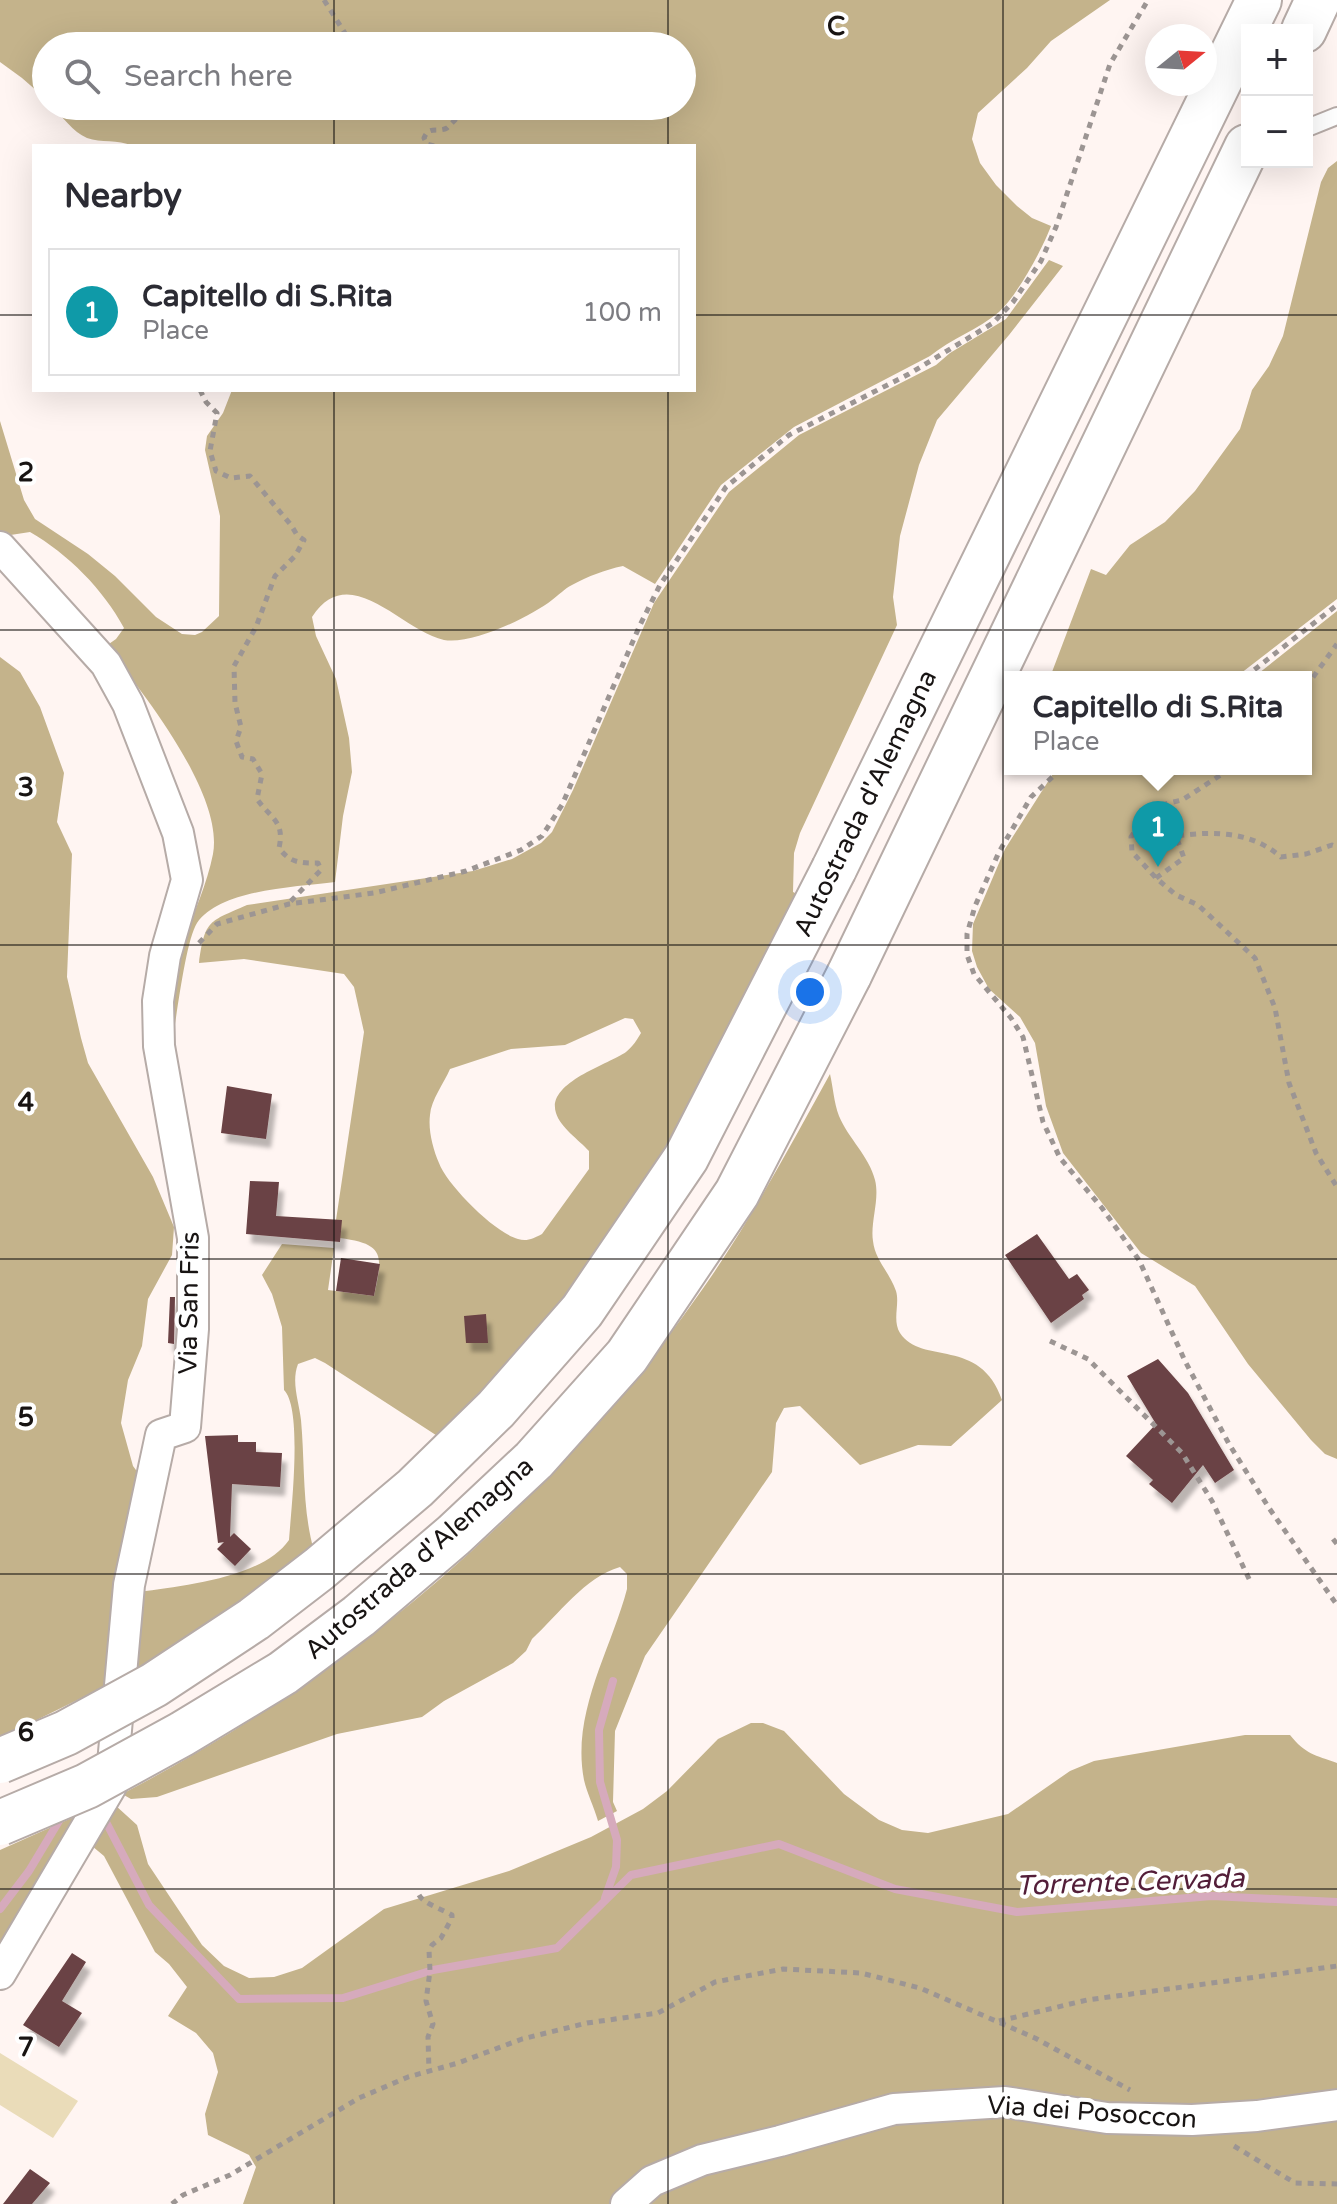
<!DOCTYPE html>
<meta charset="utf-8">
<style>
body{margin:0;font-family:"Varela Round",sans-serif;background:#f2f2f3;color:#2b2b33}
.controls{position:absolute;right:24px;top:24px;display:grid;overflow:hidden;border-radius:0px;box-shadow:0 8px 32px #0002}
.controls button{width:72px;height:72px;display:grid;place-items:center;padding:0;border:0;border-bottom:2px solid #e1e1e2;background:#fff;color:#2b2b33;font:40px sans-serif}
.compass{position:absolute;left:1145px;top:24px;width:72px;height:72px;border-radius:50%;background:#fff;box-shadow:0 8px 32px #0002;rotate:72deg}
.you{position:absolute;left:810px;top:992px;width:28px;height:28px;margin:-20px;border:6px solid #fff;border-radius:50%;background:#1a73e8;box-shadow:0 0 0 12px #1a73e833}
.badge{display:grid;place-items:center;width:52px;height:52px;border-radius:50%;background:#6360d9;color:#fff;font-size:26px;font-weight:700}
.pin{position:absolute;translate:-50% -66px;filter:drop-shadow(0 2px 4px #0008)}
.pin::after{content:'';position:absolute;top:42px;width:28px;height:24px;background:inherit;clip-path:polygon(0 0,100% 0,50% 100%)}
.popup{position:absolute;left:1004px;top:671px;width:308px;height:104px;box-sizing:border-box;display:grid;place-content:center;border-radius:0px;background:#fff;filter:drop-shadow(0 2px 6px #0005);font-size:26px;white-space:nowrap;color:#7c7c81}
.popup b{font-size:30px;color:#2b2b33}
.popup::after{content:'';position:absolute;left:50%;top:100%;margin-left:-16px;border:16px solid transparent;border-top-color:#fff}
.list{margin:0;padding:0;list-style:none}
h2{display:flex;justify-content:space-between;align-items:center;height:104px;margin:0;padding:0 32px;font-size:34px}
h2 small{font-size:26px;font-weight:400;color:#7c7c81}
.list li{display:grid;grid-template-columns:52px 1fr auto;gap:24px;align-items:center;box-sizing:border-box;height:128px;margin:0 16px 16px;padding:0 16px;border:2px solid #e1e1e2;border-radius:0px}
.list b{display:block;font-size:30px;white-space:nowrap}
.list p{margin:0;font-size:26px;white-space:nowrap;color:#7c7c81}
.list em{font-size:26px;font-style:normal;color:#7c7c81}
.icon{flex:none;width:44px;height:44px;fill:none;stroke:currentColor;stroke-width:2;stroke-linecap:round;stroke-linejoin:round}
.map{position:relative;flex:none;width:1337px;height:2204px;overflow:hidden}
.search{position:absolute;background:#fff;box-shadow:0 8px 32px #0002;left:32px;top:32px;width:664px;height:88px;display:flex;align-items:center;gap:20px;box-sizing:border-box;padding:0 28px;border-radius:44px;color:#7c7c81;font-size:30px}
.panel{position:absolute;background:#fff;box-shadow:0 8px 32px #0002;left:32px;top:144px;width:664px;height:248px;border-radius:0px}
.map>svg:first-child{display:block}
.green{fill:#eadcb9}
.forest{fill:#c4b38b;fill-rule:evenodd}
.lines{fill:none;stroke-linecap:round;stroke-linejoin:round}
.stream{stroke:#d6aabc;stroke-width:8}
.building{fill:#6a4244;filter:url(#shadow)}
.service-casing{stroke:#b6aba7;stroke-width:20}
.minor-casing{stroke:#b6aba7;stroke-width:34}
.motorway-casing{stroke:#b6aba7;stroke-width:48}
.path{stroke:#9c9593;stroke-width:5;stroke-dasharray:6 6;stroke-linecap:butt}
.service{stroke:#fff;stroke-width:16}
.minor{stroke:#fff;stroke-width:30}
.motorway{stroke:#fff;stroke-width:44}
.motorway-bridge-casing{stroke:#b6aba7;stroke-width:48;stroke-linecap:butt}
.motorway-bridge{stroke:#fff;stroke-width:44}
.grid{fill:none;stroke:#181413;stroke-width:2;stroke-opacity:0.55}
.labels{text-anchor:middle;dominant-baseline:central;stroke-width:8;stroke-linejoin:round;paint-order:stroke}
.street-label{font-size:26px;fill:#181413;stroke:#fff}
.water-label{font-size:28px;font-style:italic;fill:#531e39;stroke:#fff}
.grid-label{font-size:26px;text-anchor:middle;font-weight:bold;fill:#181413;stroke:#fff;stroke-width:8;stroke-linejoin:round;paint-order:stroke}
</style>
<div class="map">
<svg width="1337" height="2204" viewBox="0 0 1337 2204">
<defs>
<filter id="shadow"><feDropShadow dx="5" dy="9" stdDeviation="2" flood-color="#0004"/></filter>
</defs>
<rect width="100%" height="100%" fill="#fff5f2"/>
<path class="green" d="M0,2053l78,48 -25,37 -53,-33z"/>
<path class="forest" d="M0,0h1110l-59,41 -24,27 -49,45 -6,26 8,24 16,22 21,21 15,12 19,8c-9,24 -33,68 -52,86 -20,17 -48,27 -69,44l-136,71 -73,58 -66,99 -32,-18c-19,4 -34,10 -51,19 -8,4 -13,10 -20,15 -22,17 -80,45 -108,40 -43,-9 -94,-81 -132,-23l4,19 20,43 13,59 3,34 -9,44 -8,66c-38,5 -115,7 -138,41 -12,19 -21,100 -26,126 0,-24 -4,-57 1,-80 2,-9 7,-19 11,-28 11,-28 24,-57 30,-87 11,-60 -71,-163 -107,-208l10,-7 8,-11c-21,-39 -56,-74 -94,-96l-26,4 -4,-3v-112l24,79 11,19 53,35 27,22 41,41 26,17 13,1 7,-3 17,-16 1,-100 -15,-66 2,-14 16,-23 9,-23h462v-244h-562c-14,-7 -31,-3 -45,-8 -14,-6 -25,-22 -35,-32h630v-60h-636v53l-24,-21 -22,-16z
M1337,161v438l-101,78h-175l-9,-5 39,-103 15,6 24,-30 35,-23 30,-31 45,-62 12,-39 17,-24 14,-30 38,-154 7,-14z
M1049,260l14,6 -54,69 -72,85 -18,45 -19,71 -7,61 4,28 -97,208 -6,20 -1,39 12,6 -97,189 -142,215 -124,137 -117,-76 -10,-5 -17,6c-7,18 1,38 3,56 4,44 1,89 13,131l-113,80 -74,43 13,-82c42,-6 123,-14 149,-52 2,-29 14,-131 -5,-150l-2,-63 -10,-33 -10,-19 20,-31 52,4 -6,42 46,6c9,-41 11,-52 -34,-58l-4,-18 28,-188 -10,-45 -10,-13 -100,-15 -45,4c6,-44 10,-41 48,-58l226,-34 39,-12 29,-16 11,-11 21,-42 81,-187 75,-111 70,-57 137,-70 14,-12 56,-34zM625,1018l8,1 8,14c-4,7 -8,13 -15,19 -19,13 -80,31 -70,61 4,14 23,27 33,38v18l-47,65c-8,4 -15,8 -24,5 -23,-6 -71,-54 -79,-76 -6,-14 -11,-33 -9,-48 1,-15 14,-32 20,-46l61,-20 54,-4z
M1337,611v848l-12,-5 -14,-14 -63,-76 -53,-78 -54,-33 -78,-100 -17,-47 -11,-63 -15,-26 -31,-28 -12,-22 -5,-16 1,-27 32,-75 51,-80h250v-92h-52z
M0,657l20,15 20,35 24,66 -7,49 15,32 -5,123 14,61 7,25 65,114 21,50 -2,28 -24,44 -6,47 -14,34 -7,43 12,43 17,23 -40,195 -110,54z
M830,1074c3,13 4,29 9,42 9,22 30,40 36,64 5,20 -5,42 -2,61 2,19 17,32 23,50 4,13 -4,29 4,42 22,33 80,3 102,67l-51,46 -33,-1 -58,20 -60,-59 -16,2 -8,15 -4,49 -127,184 -30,75 -2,71 4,9 -19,10c-4,-14 -11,-28 -14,-41 -13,-67 27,-130 43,-191v-15l-7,-7c-35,10 -62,48 -88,72l-6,12 -13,12 -69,38 -22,16 -85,17 -180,63 -26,2 -9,-5c232,-121 432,-292 582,-507 47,-67 86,-141 126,-213z
M751,1723h12l21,8 60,63 35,26 23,10 26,3 80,-19 62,-43 24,-10 151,-26h45c15,19 25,20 47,28v441h-1094l13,-37 -7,-12 -41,-20 -3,-21 13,-42 -5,-19 -17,-20 -28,-17 19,-29 -18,-23 -14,-12 -51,-96 -18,-15 29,-36 22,20 11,39 54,81 22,21 25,12 25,-1 28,-9 82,-59 125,-38 82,-34 52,-28 24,-18 51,-52z
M85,1812l-85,143v-105z"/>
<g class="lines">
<path class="stream" d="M106,1822l43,83 90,94 104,-1 90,-28 124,-22 74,-73 148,-31 116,45 122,23 195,-16 125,6
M605,1898l11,-31 1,-27 -17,-58 -1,-52 14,-49
M0,1909l29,-38 33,-55"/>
</g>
<path class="building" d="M227,1086l45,8 -6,45 -45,-6z
M250,1181l29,1 -3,34 66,4 -2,22 -94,-8z
M1037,1234l32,45 8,-5 12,16 -7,5 2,4 -33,24 -46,-68z
M341,1258l39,6 -6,32 -38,-5z
M170,1297h5l-1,47 -6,-1z
M486,1314l2,29h-22l-2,-27z
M1158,1359l30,34 46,77 -19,13 -12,-18 -31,38 -23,-19 4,-4 -27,-24 30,-32 -29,-48z
M238,1435v7h18v10l26,1 -2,34 -48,-3 -2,53 4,-4 17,16 -16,17 -18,-17 7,-7 -6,1 -13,-107z
M72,1953l14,9 -24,39 20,12 -23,34 -36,-22z
M30,2169l20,14 -18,21h-29z"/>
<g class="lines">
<defs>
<path id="service" d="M1307,128l30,-12"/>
<path id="minor" d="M0,547l106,117 22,40 50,129 9,47 -22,76 -7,45 1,45 34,192v91l-8,98 -24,8 -32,150 -18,201 -111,188
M626,2204l26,-23 50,-21 78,-19 114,-32 111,-7 102,16 85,2 65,-4 80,-11"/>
<path id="motorway" d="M1304,30l14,-30
M834,869l425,-869
M849,975l398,-828"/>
</defs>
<use href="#service" class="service-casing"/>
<use href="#minor" class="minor-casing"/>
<use href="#motorway" class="motorway-casing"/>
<path class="path" d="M324,0l29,46
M434,146l-7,-2 -3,-6c5,-13 14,-5 23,-10l8,-8v-14
M200,390l6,12 11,11 -7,38 6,20 15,7 19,-2 41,49 6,10 7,5 -9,16 -20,20 -19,51 -22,39 1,37 6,24 -5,14 6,16 11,2 9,15 -5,25c14,20 28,22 22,49 11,15 21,15 39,15l3,7 -32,33
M1245,677l92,-72
M1306,687l31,-43
M1061,769l-30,28 -32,55 -24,54 -8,28v21l7,19 37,44 12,19 20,85 17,36 42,50 37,52 46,101 44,83 40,64 68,97
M1230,769l-48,31 -30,7 -21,30 1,15 24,26 20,17 22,10 57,53 20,50 14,75 27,70 21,34
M1156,878l28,-20 -8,-22c38,-5 75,-5 105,21l25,-3 26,-9 5,2
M199,943l18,-19 72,-20 85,-11 92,-22 55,-21 21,-14 20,-31 78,-180 20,-40 66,-98 63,-52 120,-61 84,-51 20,-21 28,-41 15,-34 54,-163 38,-64
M1050,1341l38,18 94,94 30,48 39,82
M1333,1539l4,5
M419,1895c5,9 23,14 33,20v3l-11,20 -9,7 -3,5 1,21 -4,30 7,23 -5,13 1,34
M999,2021l88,-21 250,-34
M1234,2146l61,37 42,1
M172,2204l11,-9 47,-20 129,-77 49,-21 50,-14 64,-24 65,-16 71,-10 57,-31 68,-13 78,4 59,15 115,50 95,52"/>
<use href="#service" class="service"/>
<use href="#minor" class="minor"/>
<use href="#motorway" class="motorway"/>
<defs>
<path id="motorway-bridge" d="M0,1761l66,-28 88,-48 100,-66 65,-50 96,-81 81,-79 86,-98 104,-153 148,-289
M0,1823l87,-37 95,-52 101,-61 76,-57 95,-81 80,-75 93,-104 110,-163 112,-218"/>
</defs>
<use href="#motorway-bridge" class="motorway-bridge-casing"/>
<use href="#motorway-bridge" class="motorway-bridge"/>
</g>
<path class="grid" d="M334,0v46M668,0v46M1003,0v2204M334,106v40M668,106v40M0,315h34M694,315h643M334,390v1814M668,390v1814M0,630h1337M0,945h1337M0,1259h1337M0,1574h1337M0,1889h1337"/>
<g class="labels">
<g class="street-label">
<text transform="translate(865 803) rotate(-64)">Autostrada d'Alemagna</text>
<text transform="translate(189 1303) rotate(-89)">Via San Fris</text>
<text transform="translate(419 1558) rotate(-41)">Autostrada d'Alemagna</text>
<text transform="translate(1092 2112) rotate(4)">Via dei Posoccon</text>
</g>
<g class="water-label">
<text transform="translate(1130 1882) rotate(-2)">Torrente Cervada</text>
</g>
</g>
<g class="grid-label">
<text x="836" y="35">C</text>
<text x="26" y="481">2</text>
<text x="26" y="796">3</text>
<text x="26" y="1111">4</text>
<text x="26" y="1426">5</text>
<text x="26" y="1741">6</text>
<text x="26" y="2056">7</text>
</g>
</svg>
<div class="controls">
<button>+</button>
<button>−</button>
</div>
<svg class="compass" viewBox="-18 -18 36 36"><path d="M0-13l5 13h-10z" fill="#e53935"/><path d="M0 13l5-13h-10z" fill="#7c7c81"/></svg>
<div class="you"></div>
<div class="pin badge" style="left:1158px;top:867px;background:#0f9aa8">1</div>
<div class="popup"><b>Capitello di S.Rita</b>Place</div>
<div class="search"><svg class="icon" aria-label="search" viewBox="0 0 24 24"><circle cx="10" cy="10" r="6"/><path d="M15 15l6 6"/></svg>Search here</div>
<section class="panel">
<h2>Nearby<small></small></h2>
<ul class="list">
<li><span class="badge" style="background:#0f9aa8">1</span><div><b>Capitello di S.Rita</b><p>Place</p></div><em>100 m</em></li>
</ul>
</section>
</div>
